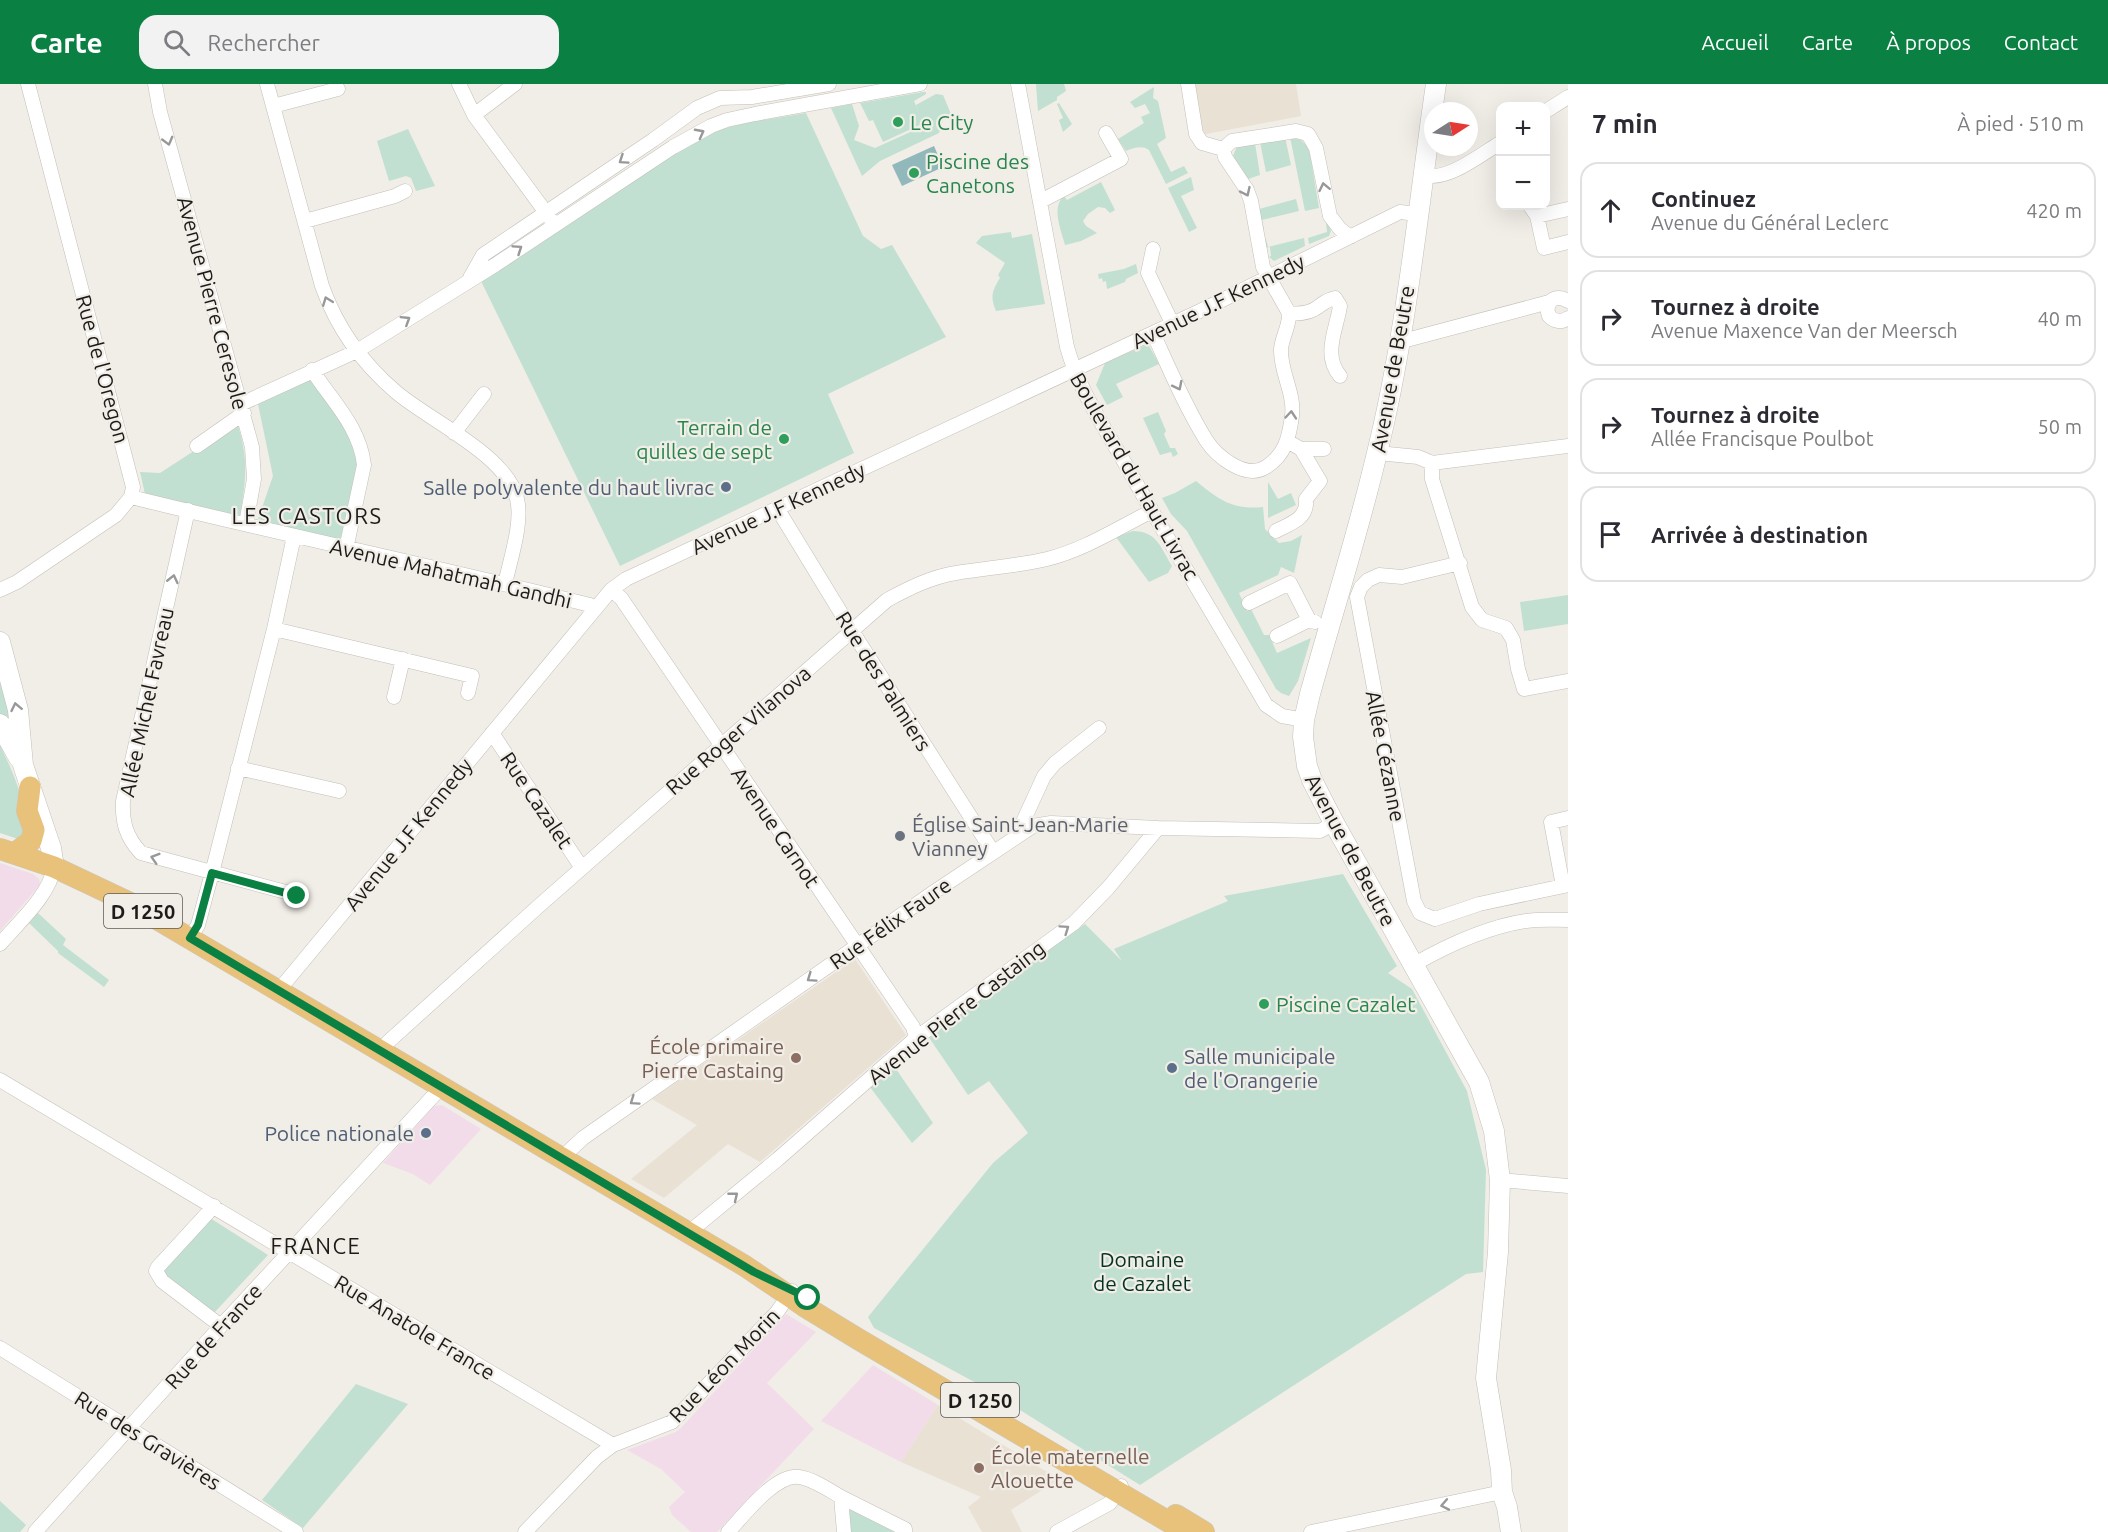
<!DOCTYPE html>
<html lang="fr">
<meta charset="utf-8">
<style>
body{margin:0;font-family:Ubuntu,sans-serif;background:#f2f2f3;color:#2b2b33}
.controls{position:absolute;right:18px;top:18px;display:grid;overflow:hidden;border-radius:12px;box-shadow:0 6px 24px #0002}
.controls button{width:54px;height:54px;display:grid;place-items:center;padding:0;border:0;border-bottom:2px solid #e1e1e2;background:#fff;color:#2b2b33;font:30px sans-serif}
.compass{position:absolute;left:1424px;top:18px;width:54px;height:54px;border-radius:50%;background:#fff;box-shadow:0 6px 24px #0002;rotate:78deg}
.stop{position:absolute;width:18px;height:18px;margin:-14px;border:4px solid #0b8043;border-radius:50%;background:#fff}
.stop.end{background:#0b8043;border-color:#fff;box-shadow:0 2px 6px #0008}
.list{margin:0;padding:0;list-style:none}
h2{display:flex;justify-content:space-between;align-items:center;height:78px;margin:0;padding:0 24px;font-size:26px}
h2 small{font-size:20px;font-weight:400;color:#7c7c81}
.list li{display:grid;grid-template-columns:39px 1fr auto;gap:18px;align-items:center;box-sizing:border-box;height:96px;margin:0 12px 12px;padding:0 12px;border:2px solid #e1e1e2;border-radius:18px}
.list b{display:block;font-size:22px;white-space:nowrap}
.list p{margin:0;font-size:20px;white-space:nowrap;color:#7c7c81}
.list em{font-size:20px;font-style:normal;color:#7c7c81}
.icon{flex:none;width:33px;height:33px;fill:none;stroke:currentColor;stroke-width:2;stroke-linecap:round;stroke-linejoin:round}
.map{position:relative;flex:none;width:1568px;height:1448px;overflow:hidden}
header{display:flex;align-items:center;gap:36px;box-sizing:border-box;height:84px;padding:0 30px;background:#0b8043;color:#fff}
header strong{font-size:28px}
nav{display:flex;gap:33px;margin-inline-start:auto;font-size:21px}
.search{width:420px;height:54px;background:#f2f2f3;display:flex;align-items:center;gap:15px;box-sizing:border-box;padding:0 21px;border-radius:18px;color:#7c7c81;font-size:22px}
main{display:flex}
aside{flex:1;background:#fff}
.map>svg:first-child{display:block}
.commercial{fill:#f3dce9}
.built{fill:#eae1d5}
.green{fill:#c1e0d1}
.water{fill:#91b8ba}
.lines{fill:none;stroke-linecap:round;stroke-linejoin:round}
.street-casing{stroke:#c3bfb9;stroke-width:15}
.secondary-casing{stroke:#c3bfb9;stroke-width:21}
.primary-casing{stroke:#c9c8c8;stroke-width:22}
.street{stroke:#fff;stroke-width:14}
.secondary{stroke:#fff;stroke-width:20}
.primary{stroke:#e8c27a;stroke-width:21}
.oneway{stroke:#999898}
.route{stroke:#0b8043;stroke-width:8}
.leisure-dot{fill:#2e9e5b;stroke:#f1ede7;stroke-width:2}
.service-dot{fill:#5c6f8a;stroke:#f1ede7;stroke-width:2}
.worship-dot{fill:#6b7280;stroke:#f1ede7;stroke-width:2}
.education-dot{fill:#8d6e63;stroke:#f1ede7;stroke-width:2}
.labels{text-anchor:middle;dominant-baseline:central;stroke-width:4.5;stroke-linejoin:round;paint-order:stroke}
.shield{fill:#f1ede7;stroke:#5d5a57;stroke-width:1.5}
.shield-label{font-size:20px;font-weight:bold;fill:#1d1b19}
.leisure-label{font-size:21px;fill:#27864d;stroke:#f1ede7;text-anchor:start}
.street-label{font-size:21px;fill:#1d1b19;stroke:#f1ede7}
.service-label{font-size:21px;fill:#4e5e75;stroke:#f1ede7;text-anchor:end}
.worship-label{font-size:21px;fill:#5b616d;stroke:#f1ede7;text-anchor:start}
.education-label{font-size:21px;fill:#785e54;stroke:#f1ede7;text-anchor:end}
.park-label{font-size:21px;fill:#043323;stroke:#f1ede7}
.neighbourhood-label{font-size:22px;letter-spacing:1.5px;fill:#1d1b19;stroke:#f1ede7}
</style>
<header>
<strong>Carte</strong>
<div class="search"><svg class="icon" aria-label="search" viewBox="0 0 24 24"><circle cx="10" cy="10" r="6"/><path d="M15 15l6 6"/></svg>Rechercher</div>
<nav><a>Accueil</a><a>Carte</a><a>À propos</a><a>Contact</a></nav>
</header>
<main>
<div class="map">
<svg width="1568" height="1448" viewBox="0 0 1568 1448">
<rect width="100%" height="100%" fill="#f1ede7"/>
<path class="commercial" d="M0,779l33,11 6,5 1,6 -40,46z
M442,1021l39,24 -51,56 -17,-11 -30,-11 51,-57z
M786,1230l30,18 -49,51 47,46 -97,103h-26l-19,-17 -3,-8 16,-15 -24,-23 -34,-19 49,-18 5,-4z
M873,1281l65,40 -37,57 -80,-41z"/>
<path class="built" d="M1192,0h104l5,32 -100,19z
M855,875l51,76 -146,127 -32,-18 -64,54 -33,-19 66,-54 -45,-26z
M938,1321l114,70 6,5 -47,30 11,22h-40l-14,-25 13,-10 -80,-35z"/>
<path class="green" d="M1036,0h28l2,7 -9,6v3l-19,11z
M1154,3l-1,11 5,3 8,37 -9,6 14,28 13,-6 4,7 -22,11 -17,-34c-7,-5 -16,-2 -23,1l-8,-12 26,-16 -3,-6 9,-4 -5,-9 -10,4 -5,-6z
M923,8h3v2l-12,7 6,14 -4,-10 20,-11 7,1 8,19 -8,6 -4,13 -59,28 -18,15 -31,-68 21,-4 7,22 -5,14 21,8 51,-23 -2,-2 -41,19 -10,-22 -4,1 -9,-18z
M1059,19l13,21 -9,8 -4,-12 4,-2 -6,-14z
M806,29l57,123 18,13 11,-4 54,92 -118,57 26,59 -234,113 -139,-285 186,-122 42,-25 16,-6 26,-6z
M408,45l27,57 -19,5 -5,-13 -5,-2 -17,5 -12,-40z
M1285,53l6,28 -25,7 -6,-30z
M1290,53l11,3 8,8 10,60 -14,3z
M1255,59l5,32 -12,4 -15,-23 4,-10z
M1191,93l3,13 -13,6 16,32 -8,4 -21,-44z
M1101,98l14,28 -5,3 -5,-5 -7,-1 -10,7 -5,7 3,5 11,7 -16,8 -16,4c-4,-15 -14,-38 -1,-49l3,4z
M1296,115l3,12 -37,9 2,9h-2l-3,-20z
M1328,138l3,9 -2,5 -20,8 -1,-6 19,-6 -1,-9z
M1011,148l1,6 20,-4 13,70 -49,7c-6,-14 -4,-20 4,-33l-2,-3 7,-12 -29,-20 6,-7z
M1304,154l1,8 -31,15 -5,-4 2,-1 -1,-9 -5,1 -2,-8 3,-1 2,8z
M1136,180l2,9 -12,6 -1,3 -18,7 -1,-8 -3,1 -1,-4 -3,1 -1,-5 26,-5z
M1148,260l11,20 -43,20 7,13 -16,8 -11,-20 9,-22z
M314,291l36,55 11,36 -15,76 -89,-20 16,-46 -15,-72z
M1158,328l8,19 -2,3 6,14h5l3,6 -5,3 -2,-5 -11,3 -17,-37z
M237,339c12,36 9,56 3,93l-95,-22 -5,-22 20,1z
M1196,397c23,19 37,29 67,26l2,22 14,14 12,-2 11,-6 -8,38 -13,-6 -3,8 -39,18 8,18 4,-2 13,26h5l8,18 34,-15 -13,43 -9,15 -8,-3 -5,-4 -89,-158 -16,-17 -9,-16 13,-5z
M1268,398l10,17 13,-6 5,12 -28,13z
M1133,447c24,0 28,17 39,35l-4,7 -19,9 -33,-45z
M1568,511v29l-44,7 -4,-29z
M0,575l14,52 -5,8 -9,-3z
M0,661c14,30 30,61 21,95l-21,-7z
M1343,790l54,92 -9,7 24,16 55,102 19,79 -3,102 -17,2 -326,211 -160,-100 -106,-57 -6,-11 125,-154 35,-30 -39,-52 -21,14 -40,-59 157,-112 37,37 -8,-12 114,-48 -4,-5z
M38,829l28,26 -3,6 46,35 -5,7 -46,-34v-2l-29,-28z
M894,982l39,57 -21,20 -42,-56z
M210,1134l58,37 -55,59 -53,-42z
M356,1300l52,20 -105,124 -41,-28z
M0,1417l26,24 -6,7h-20z
M852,1424l44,24h-46l-1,-21z"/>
<path class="water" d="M934,62l9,21 -41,19 -10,-21z"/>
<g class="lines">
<defs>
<path id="street" d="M155,0l5,28 92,335 2,32 -8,45
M267,0l55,202c15,42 40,77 74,106 34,29 111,63 121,107 6,24 -7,61 -12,85
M459,0l15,31 76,103
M1018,0l49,263c12,43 37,80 59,118 45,81 94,160 140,240l16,11 22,4
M1188,0l8,50 6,9 21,6
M273,22l65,-17
M1546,27l22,-14
M474,31l41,-31
M1423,91c24,7 57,-20 77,-32
M1041,117l80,-42 -15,-26
M1530,122l7,10 7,32 24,-6
M1537,132l31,-7
M305,137l90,-25 10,-5
M1153,165l-5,24 24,50
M470,194l13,-23 170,-115 44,-32 23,-10 32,-1 77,-13
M1568,217c-13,-8 -24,1 -19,15 6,6 13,7 19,2
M1289,229c9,1 21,0 29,-6 7,-5 8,-7 17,-9l5,8c-3,22 -18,49 0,70
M1153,249c16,35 32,73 53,107 11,17 40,40 60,27 19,-12 23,-29 26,-51 3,-23 -12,-44 -11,-67 1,-12 9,-24 8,-36l-26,-46 -12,-66 -4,-11 -22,-33 -2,-8 9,-8 64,-10 12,3 8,14 14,68 10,13 10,8
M1399,258l150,-40
M312,286c20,31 48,57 52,95l-18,84
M241,320l116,-53 138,-86 178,-118 38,-21 16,-6 28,-6 165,-30
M454,349l30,-39
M197,362l47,-33
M1301,365h23
M1378,369l40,4 14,6 136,-17
M1432,379v16l40,128 10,13 24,8 7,12 5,29 6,20 44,-8
M131,413c153,38 307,70 459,108l5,4
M777,424l75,123 141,221
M188,426l-65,291c-1,21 3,36 18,52l156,42
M1276,447c16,-8 32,-13 30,-32l14,-18 -19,-32 -14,-8
M1460,479l-58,14 -23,-2 -11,5 -7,7 -4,10 57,304 6,12 15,6 44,-15 89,-19
M0,506l17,-8 99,-67 15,-18 2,-10 -105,-403
M611,506l10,8 292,429 3,11
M1249,519l41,-20 19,37
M274,545l198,47 -4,17
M1277,552l32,-16 6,2
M394,613l9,-38
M492,649l90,135
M238,684l101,23
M1017,751l27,-59 11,-13 44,-35
M1563,802l-12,-64 17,-4
M190,854l8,-13 14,-52 62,-244 20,-93
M0,860c18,-21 50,-49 54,-77
M1413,881c35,-20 73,-38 113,-44 14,-2 28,-1 42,-1
M279,906l332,-400 15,-11 576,-269 198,-98 17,2
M381,967l7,-9 153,-138 346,-304c22,-12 44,-23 69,-27 30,-5 61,-7 91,-14 37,-9 71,-31 105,-48
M0,996l613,365
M564,1076l5,-9 14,-13 351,-246 99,-66 18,-3 107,5 162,3 14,-8
M1500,1096l68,6
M214,1122l-56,61 -2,4 6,10 59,45
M688,1149l90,-74 138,-121 158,-115 34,-35 50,-60
M0,1264l296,184
M841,1413l64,32v3
M35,1448l186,-206 215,-233 4,-7
M525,1448l72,-75 16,-12 59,-23 105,-110 15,-21
M728,1448c16,-17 47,-58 71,-55 14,2 30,13 42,20l3,35
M1057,1448l53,-29 11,-17
M1311,1448l191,-40"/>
<path id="secondary" d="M1436,0c-18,123 -29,248 -59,369 -19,81 -45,161 -67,241l-6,26 -1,17 4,29 5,14 22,43 145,259 15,49 6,49 -2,72 -12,126 15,92 1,22 5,15 4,25
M0,558l18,68 5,55 28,83 3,19
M0,640l19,34"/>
<path id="primary" d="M0,765l54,18 74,35 617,364 59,40 54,33 328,193
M15,769l16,-12 3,-11 -7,-19 3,-24
M1176,1431l28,17"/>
</defs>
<use href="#street" class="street-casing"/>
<use href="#secondary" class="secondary-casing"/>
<use href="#primary" class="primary-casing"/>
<use href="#street" class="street"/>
<use href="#secondary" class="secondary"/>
<use href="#primary" class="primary"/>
</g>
<defs><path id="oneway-chevron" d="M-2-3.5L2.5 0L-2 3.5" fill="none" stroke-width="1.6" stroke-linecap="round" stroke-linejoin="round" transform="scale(1.5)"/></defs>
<g class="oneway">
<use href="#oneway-chevron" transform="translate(700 49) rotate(-28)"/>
<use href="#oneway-chevron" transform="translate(168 57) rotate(75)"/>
<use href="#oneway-chevron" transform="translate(623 76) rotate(146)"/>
<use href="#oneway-chevron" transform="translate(1324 103) rotate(-102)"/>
<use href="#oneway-chevron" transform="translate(1246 108) rotate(65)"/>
<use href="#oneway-chevron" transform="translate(518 165) rotate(-34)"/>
<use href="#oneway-chevron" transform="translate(327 217) rotate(-111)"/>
<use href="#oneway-chevron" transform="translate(406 236) rotate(-32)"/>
<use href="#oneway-chevron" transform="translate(1178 302) rotate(63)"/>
<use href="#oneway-chevron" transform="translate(1291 331) rotate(-85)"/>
<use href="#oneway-chevron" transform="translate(173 495) rotate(-77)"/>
<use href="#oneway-chevron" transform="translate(16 623) rotate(-102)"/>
<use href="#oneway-chevron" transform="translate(155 774) rotate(-163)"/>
<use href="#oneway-chevron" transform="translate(1065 845) rotate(-35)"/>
<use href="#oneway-chevron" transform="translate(811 894) rotate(145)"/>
<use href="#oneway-chevron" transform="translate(634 1017) rotate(145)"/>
<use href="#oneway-chevron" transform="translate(734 1112) rotate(-39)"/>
<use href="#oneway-chevron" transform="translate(1445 1421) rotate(169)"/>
</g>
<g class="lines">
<path class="route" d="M297,812l-85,-23 -14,52 -8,13 564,334 54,26"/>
</g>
<g class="leisure-dot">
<circle cx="898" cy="38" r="6"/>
<circle cx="914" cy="89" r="6"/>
<circle cx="784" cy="355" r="6"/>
<circle cx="1264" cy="920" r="6"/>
</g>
<g class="service-dot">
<circle cx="726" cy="403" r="6"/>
<circle cx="1172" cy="984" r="6"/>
<circle cx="426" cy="1049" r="6"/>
</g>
<circle class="worship-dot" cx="900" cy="752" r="6"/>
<g class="education-dot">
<circle cx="796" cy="974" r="6"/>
<circle cx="979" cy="1384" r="6"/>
</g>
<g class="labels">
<g class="shield">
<rect x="104" y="810" width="78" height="34" rx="4.5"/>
<rect x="941" y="1299" width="78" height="34" rx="4.5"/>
</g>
<g class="shield-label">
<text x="143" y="827">D 1250</text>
<text x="980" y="1316">D 1250</text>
</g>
<g class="leisure-label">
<text x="910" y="38">Le City</text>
<text x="926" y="77">Piscine des<tspan x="926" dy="24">Canetons</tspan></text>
<text x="772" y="343" text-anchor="end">Terrain de<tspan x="772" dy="24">quilles de sept</tspan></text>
<text x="1276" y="920">Piscine Cazalet</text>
</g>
<g class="street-label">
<text transform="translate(1218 217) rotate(-26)">Avenue J.F Kennedy</text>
<text transform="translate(213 219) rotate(75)">Avenue Pierre Ceresole</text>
<text transform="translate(103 285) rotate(75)">Rue de l'Oregon</text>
<text transform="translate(1392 285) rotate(-80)">Avenue de Beutre</text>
<text transform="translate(1135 392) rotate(60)">Boulevard du Haut Livrac</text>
<text transform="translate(778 424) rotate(-25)">Avenue J.F Kennedy</text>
<text transform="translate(451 489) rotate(13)">Avenue Mahatmah Gandhi</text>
<text transform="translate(884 597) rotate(58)">Rue des Palmiers</text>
<text transform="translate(146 618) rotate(-78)">Allée Michel Favreau</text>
<text transform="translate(738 646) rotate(-41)">Rue Roger Vilanova</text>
<text transform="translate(1386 672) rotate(79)">Allée Cézanne</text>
<text transform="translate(537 716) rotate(56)">Rue Cazalet</text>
<text transform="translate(776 743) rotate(56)">Avenue Carnot</text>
<text transform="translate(408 750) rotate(-51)">Avenue J.F Kennedy</text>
<text transform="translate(1351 766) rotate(62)">Avenue de Beutre</text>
<text transform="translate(890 839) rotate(-35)">Rue Félix Faure</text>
<text transform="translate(956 928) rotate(-38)">Avenue Pierre Castaing</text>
<text transform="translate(415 1243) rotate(31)">Rue Anatole France</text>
<text transform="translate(213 1252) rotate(-48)">Rue de France</text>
<text transform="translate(724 1281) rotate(-46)">Rue Léon Morin</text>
<text transform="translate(148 1356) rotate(32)">Rue des Gravières</text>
</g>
<g class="service-label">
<text x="714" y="403">Salle polyvalente du haut livrac</text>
<text x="1184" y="972" text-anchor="start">Salle municipale<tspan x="1184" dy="24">de l'Orangerie</tspan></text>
<text x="414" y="1049">Police nationale</text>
</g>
<g class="worship-label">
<text x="912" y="740">Église Saint-Jean-Marie<tspan x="912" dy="24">Vianney</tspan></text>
</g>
<g class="education-label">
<text x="784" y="962">École primaire<tspan x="784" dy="24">Pierre Castaing</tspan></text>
<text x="991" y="1372" text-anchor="start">École maternelle<tspan x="991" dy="24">Alouette</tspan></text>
</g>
<g class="park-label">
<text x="1142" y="1175">Domaine<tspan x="1142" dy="24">de Cazalet</tspan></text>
</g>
<g class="neighbourhood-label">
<text x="307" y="431">LES CASTORS</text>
<text x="316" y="1161">FRANCE</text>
</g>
</g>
</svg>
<div class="controls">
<button>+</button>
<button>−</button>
</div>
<svg class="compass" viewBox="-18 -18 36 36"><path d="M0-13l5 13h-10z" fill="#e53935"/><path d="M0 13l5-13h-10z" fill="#7c7c81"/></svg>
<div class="stop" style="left:808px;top:1214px"></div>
<div class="stop end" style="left:297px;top:812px"></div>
</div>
<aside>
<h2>7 min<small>À pied · 510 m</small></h2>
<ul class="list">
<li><svg class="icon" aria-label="ahead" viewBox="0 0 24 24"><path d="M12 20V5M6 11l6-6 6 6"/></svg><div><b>Continuez</b><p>Avenue du Général Leclerc</p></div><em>420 m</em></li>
<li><svg class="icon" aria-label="right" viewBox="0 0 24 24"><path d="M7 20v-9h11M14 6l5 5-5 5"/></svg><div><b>Tournez à droite</b><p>Avenue Maxence Van der Meersch</p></div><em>40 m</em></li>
<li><svg class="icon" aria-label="right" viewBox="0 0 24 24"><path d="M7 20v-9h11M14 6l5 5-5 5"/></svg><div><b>Tournez à droite</b><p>Allée Francisque Poulbot</p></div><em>50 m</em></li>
<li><svg class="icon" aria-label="arrive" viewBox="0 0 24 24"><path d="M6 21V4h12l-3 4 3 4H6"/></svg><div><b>Arrivée à destination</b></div></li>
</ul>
</aside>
</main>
